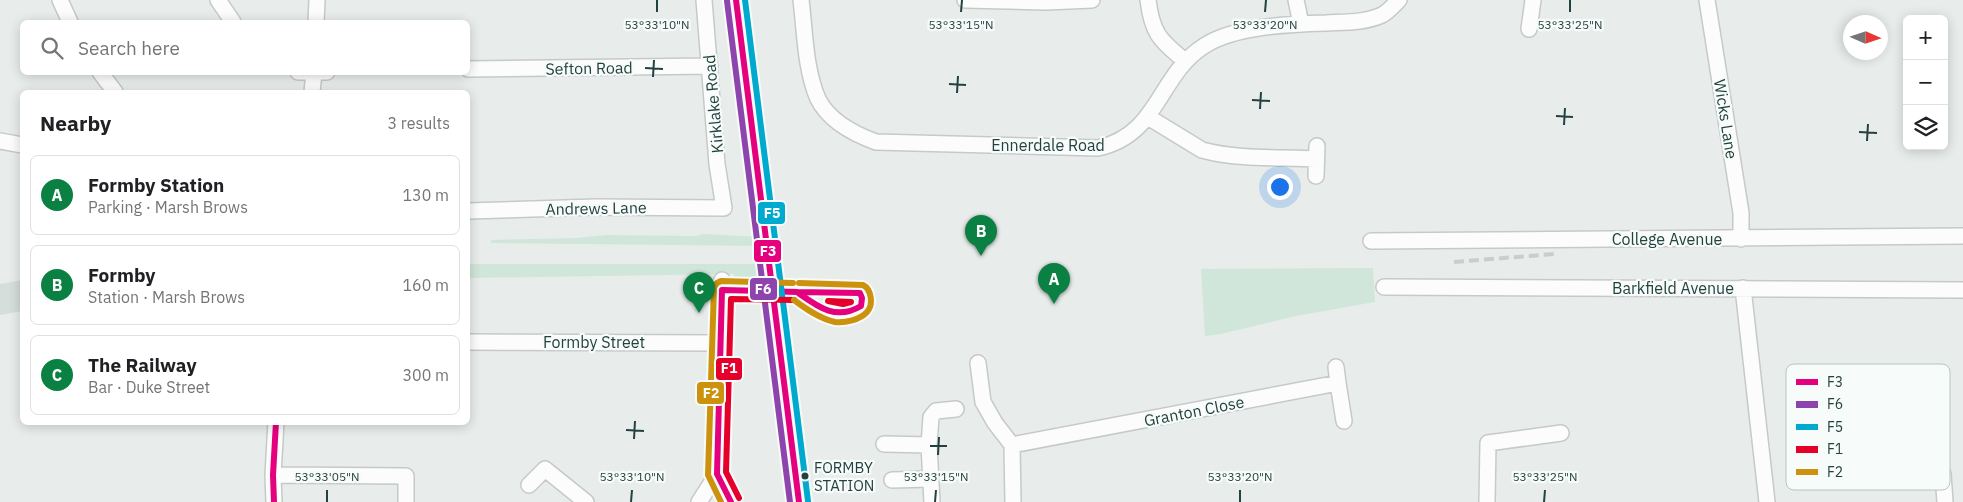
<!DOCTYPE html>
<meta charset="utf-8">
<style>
body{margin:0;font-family:"IBM Plex Sans",sans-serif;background:#f2f2f2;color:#202124}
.controls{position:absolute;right:15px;top:15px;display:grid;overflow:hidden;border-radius:8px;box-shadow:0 2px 12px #0003}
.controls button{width:45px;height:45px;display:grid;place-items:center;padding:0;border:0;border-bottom:1px solid #e0e0e0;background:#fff;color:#202124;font:25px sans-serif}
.compass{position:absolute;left:1843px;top:15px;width:45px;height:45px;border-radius:50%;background:#fff;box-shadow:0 2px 12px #0003;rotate:93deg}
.you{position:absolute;left:1279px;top:186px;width:18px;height:18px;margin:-12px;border:4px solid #fff;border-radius:50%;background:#1a73e8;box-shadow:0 0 0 8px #1a73e833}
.badge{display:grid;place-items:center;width:32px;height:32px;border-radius:50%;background:#0b8043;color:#fff;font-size:16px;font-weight:700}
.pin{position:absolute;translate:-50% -41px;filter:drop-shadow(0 1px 2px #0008)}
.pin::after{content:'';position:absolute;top:26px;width:18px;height:15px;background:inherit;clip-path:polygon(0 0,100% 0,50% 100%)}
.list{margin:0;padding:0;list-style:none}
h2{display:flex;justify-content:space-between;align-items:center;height:65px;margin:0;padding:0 20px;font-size:21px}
h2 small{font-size:16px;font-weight:400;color:#757577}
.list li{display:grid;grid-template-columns:32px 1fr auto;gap:15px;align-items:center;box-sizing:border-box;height:80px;margin:0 10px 10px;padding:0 10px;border:1px solid #e0e0e0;border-radius:8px}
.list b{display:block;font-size:19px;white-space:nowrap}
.list p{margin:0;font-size:16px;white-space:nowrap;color:#757577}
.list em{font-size:16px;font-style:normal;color:#757577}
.icon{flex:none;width:28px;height:28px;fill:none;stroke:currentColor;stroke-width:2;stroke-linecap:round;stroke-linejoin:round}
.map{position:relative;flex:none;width:1963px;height:502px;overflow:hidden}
.search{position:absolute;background:#fff;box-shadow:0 2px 12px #0003;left:20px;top:20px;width:450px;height:55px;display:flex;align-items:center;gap:12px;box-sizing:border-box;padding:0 18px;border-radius:8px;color:#757577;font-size:19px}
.panel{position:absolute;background:#fff;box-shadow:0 2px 12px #0003;left:20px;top:90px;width:450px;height:335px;border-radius:8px}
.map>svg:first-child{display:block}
.built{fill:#d5dedb}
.green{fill:#d1e6da}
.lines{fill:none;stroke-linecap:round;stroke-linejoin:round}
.minor-casing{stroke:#c5cac9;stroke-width:18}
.minor{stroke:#fcfcfc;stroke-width:15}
.rail{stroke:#c9cdcc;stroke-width:4;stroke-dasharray:10 5;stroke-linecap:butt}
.bus-1-casing{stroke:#f7fbf9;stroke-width:10}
.bus-2-casing{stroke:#f7fbf9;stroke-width:10}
.bus-3-casing{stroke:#f7fbf9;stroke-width:10}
.bus-4-casing{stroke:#f7fbf9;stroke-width:10}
.bus-5-casing{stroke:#f7fbf9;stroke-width:10}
.bus-1{stroke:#e5007d;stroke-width:6}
.bus-2{stroke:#8e44ad;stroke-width:6}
.bus-3{stroke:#00a9ce;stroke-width:6}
.bus-4{stroke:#e4002b;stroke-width:6}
.bus-5{stroke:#cd920d;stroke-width:6}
.ticks{fill:none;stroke:#23423f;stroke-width:2}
.bus-dot{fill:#23423f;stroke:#f7fbf9;stroke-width:2}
.labels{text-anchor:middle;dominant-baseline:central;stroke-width:4.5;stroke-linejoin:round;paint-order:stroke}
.bus-label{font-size:15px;fill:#23423f;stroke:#f7fbf9;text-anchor:start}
.street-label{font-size:16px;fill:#23423f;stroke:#f7fbf9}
.key{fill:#f7fbf9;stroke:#b7c4c1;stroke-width:1}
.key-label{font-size:14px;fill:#23423f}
.ticks-label{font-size:12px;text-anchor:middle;fill:#23423f;stroke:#f7fbf9;stroke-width:4.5;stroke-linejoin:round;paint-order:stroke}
.line-badge{stroke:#f7fbf9;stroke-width:2}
.badge-label{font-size:14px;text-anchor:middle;font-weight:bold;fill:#fff}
</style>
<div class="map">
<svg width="1963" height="502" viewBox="0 0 1963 502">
<rect width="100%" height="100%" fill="#e8edeb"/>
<path class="built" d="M22,280v31l-22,4v-31z"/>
<path class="green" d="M702,234l63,3 2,9 -276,-3v-3l86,-2 29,-3 91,1z
M468,264h301l3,20h-38v-10l-266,4z
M1373,268l2,34 -79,14 -75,18 -16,2 -4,-67z"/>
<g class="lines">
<defs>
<path id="minor" d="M60,0l10,22
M218,0l15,22
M736,0l63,502
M801,0c4,32 4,69 17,99 11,22 36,35 58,43l222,6c61,-13 60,-73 106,-102 30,-20 87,-22 122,-23 19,-1 38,0 56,-8 6,-3 12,-10 17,-15
M965,0l81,2 46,-2
M1148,0c4,32 11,40 36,60
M1296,0l5,24
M1707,0l34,213v26
M316,22l1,-22
M1529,29l4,-29
M468,69l242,-3
M100,72l15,20
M298,72h29
M312,92l2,-20
M1148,117l54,33c37,10 77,7 114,9
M0,141l22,4
M1316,176l1,-30
M468,211l129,-4 127,1 -7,-44 -13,-164
M1371,241l592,-5
M722,280l-5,194 14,28
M1384,287l579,3
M1743,288l24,214
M468,342l253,1
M978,363l5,39 12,21 17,22 1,57
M1336,367l2,16
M884,444l45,1 3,57
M929,445l2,-28 5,-6 20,-2
M1012,445l326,-62 6,38
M1943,474l2,28
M273,475l133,1v26
M892,480l38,-1
M529,485l16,-16 41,33
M274,502l-1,-27 3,-53
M699,502l18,-28
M1487,502l1,-59 73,-10"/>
</defs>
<use href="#minor" class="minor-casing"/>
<use href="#minor" class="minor"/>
<path class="rail" d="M1454,262l100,-8"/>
<defs>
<path id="bus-1" d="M736,0l63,502
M797,292l63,1 2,5 -1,8c-25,15 -43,1 -64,-14z
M274,502l-1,-27 3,-53
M731,502l-14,-28 5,-184 75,2"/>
<path id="bus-2" d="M727,1l63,501"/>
<path id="bus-3" d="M745,0l63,501"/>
<path id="bus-4" d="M828,301l23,1 -8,2z
M739,498l-13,-26 5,-173 63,1"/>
<path id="bus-5" d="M794,300c12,9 26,19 41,22 10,1 25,-2 32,-10 7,-8 4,-23 -4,-27l-64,-2
M721,502l-13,-27 6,-188 3,-4 4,-2 72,2"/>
</defs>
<use href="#bus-1" class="bus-1-casing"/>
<use href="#bus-2" class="bus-2-casing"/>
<use href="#bus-3" class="bus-3-casing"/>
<use href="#bus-4" class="bus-4-casing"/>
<use href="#bus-5" class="bus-5-casing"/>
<use href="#bus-1" class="bus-1"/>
<use href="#bus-2" class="bus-2"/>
<use href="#bus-3" class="bus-3"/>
<use href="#bus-4" class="bus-4"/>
<use href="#bus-5" class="bus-5"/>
</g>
<path class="ticks" d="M657,12v-12M961,12l1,-12M1265,12l1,-12M1570,12v-12M645,68l18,1M653,77l1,-17M949,84l17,1M957,93l1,-17M1252,100l18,1M1260,109l1,-17M1556,116l17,1M1564,125l1,-17M1859,132l18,1M1867,141l1,-17M626,430l18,1M634,439l1,-18M930,446h17M938,455l1,-18M327,502v-12M631,502l1,-12M935,502l1,-12M1240,502v-12M1544,502l1,-12"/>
<circle class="bus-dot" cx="805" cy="476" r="4.5"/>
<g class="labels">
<g class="bus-label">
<text x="814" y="467">FORMBY<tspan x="814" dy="18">STATION</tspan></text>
</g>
<g class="street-label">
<text transform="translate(589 68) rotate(-1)">Sefton Road</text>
<text transform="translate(713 104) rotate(-95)">Kirklake Road</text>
<text transform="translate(1726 119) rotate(81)">Wicks Lane</text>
<text x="1048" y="145">Ennerdale Road</text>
<text transform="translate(596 208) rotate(-1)">Andrews Lane</text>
<text x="1667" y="239">College Avenue</text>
<text x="1673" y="288">Barkfield Avenue</text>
<text x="594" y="342">Formby Street</text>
<text transform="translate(1194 411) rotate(-11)">Granton Close</text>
</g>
</g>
<rect x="1786" y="364" width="164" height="126" rx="8" class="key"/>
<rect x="1796" y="379" width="22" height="6" fill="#e5007d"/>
<rect x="1796" y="401" width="22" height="7" fill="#8e44ad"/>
<rect x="1796" y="424" width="22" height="6" fill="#00a9ce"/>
<rect x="1796" y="446" width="22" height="7" fill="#e4002b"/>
<rect x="1796" y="469" width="22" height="6" fill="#cd920d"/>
<g class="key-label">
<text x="1827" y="387">F3</text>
<text x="1827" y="409">F6</text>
<text x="1827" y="432">F5</text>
<text x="1827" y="454">F1</text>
<text x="1827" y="477">F2</text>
</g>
<g class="ticks-label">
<text x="657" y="29">53°33'10"N</text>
<text x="961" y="29">53°33'15"N</text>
<text x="1265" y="29">53°33'20"N</text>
<text x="1570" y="29">53°33'25"N</text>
<text x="327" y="481">53°33'05"N</text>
<text x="632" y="481">53°33'10"N</text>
<text x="936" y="481">53°33'15"N</text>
<text x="1240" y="481">53°33'20"N</text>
<text x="1545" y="481">53°33'25"N</text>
</g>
<g class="line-badge">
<rect x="757" y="201" width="29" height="24" rx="5" fill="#00a9ce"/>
<rect x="753" y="239" width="29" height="24" rx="5" fill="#e5007d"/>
<rect x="749" y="277" width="29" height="24" rx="5" fill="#8e44ad"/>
<rect x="715" y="357" width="28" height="24" rx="5" fill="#e4002b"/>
<rect x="696" y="381" width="29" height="24" rx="5" fill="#cd920d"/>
</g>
<g class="badge-label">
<text x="772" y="218">F5</text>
<text x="768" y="256">F3</text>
<text x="763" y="294">F6</text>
<text x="729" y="373">F1</text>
<text x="711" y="398">F2</text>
</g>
</svg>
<div class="controls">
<button>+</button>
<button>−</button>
<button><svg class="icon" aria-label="layers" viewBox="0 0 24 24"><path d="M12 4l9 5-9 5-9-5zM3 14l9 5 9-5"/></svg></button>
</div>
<svg class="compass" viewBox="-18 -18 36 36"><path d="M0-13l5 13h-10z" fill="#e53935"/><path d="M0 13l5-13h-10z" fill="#757577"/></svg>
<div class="you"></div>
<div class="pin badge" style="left:1054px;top:304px">A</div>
<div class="pin badge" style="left:981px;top:256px">B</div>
<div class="pin badge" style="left:699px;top:313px">C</div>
<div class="search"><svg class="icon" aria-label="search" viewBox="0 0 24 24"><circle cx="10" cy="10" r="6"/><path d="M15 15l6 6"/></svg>Search here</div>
<section class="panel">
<h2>Nearby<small>3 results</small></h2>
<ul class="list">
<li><span class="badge">A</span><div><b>Formby Station</b><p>Parking · Marsh Brows</p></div><em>130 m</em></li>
<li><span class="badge">B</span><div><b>Formby</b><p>Station · Marsh Brows</p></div><em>160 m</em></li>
<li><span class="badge">C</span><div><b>The Railway</b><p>Bar · Duke Street</p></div><em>300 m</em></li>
</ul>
</section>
</div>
